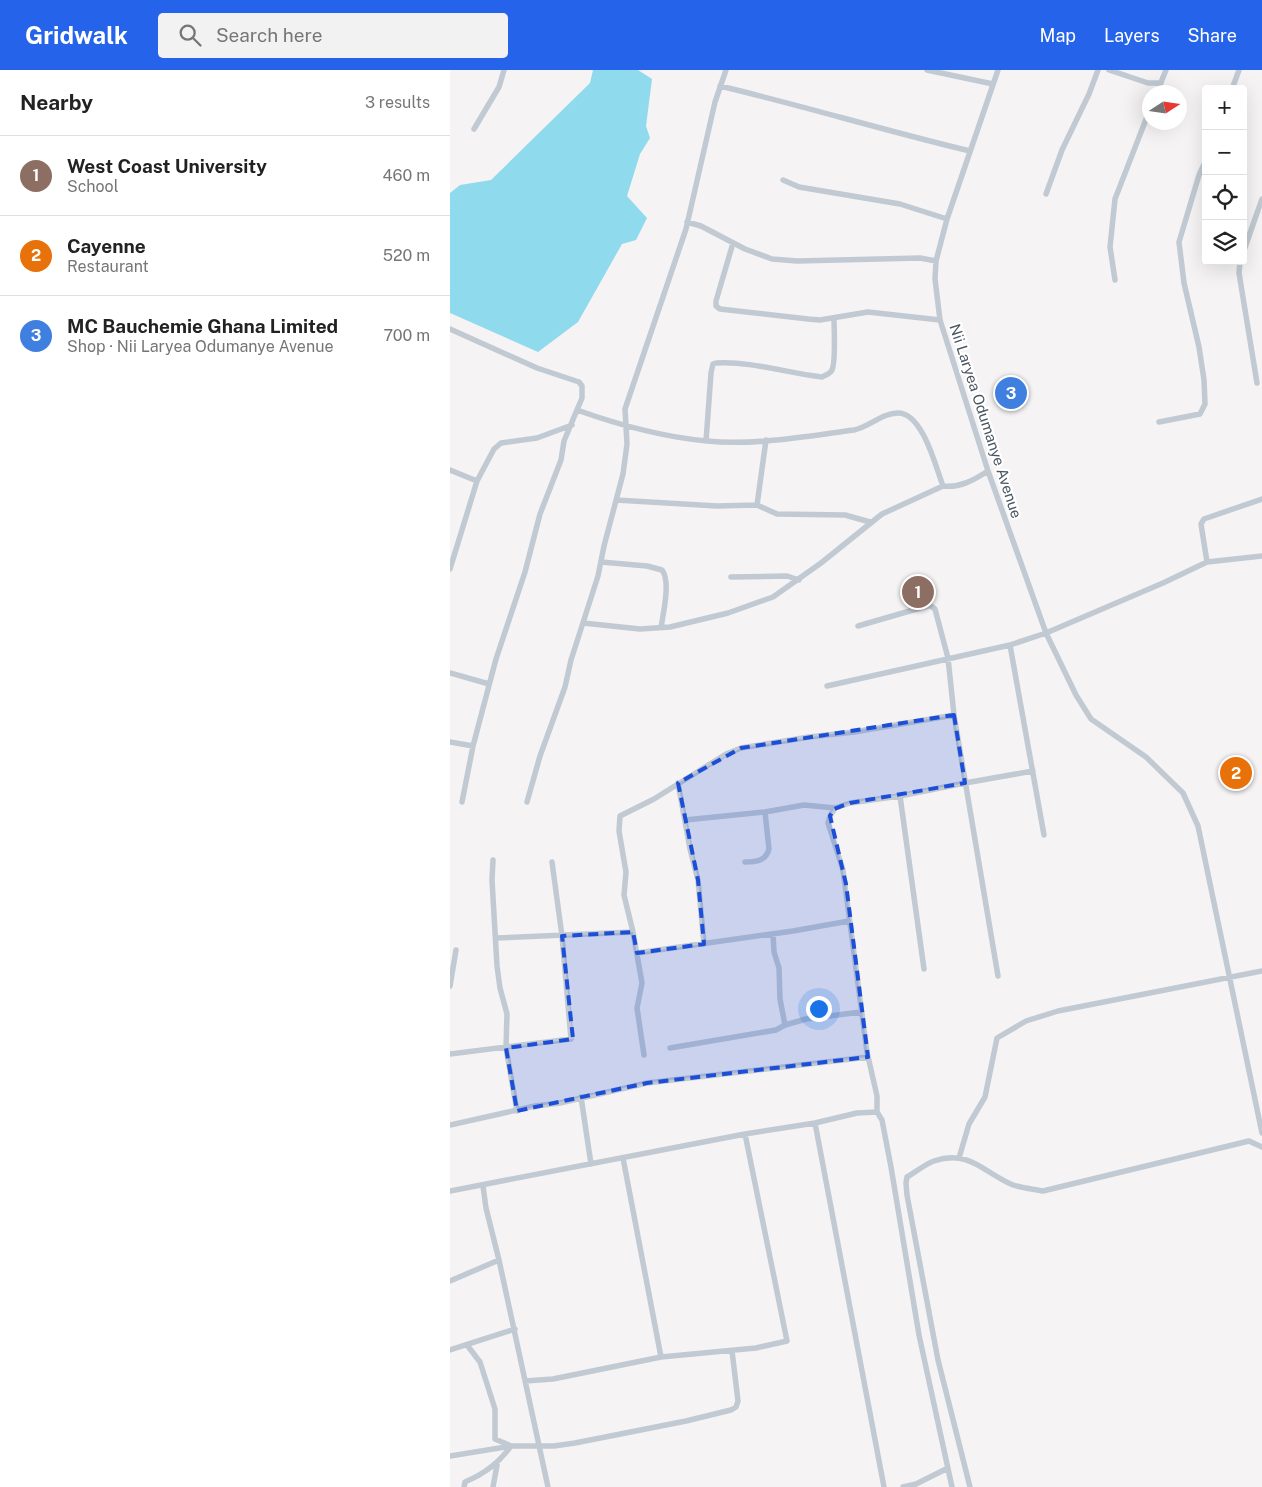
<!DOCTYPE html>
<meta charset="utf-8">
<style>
body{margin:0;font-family:"Public Sans",sans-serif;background:#f2f2f2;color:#222}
.controls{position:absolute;right:15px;top:15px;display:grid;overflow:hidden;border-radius:5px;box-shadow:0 5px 20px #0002}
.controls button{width:45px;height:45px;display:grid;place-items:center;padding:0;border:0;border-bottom:1px solid #e0e0e0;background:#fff;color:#222;font:25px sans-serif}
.compass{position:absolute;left:692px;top:15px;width:45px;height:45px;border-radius:50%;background:#fff;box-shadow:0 5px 20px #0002;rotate:78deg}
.you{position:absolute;left:368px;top:938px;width:18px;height:18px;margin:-12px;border:4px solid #fff;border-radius:50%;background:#1a73e8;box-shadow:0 0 0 8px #1a73e833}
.badge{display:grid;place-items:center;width:32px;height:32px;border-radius:50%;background:#2563eb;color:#fff;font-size:16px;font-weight:700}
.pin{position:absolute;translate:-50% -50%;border:2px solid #fff;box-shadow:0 1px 5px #0006}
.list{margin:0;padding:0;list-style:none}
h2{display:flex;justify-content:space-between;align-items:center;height:65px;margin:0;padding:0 20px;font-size:21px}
h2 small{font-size:16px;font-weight:400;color:#767676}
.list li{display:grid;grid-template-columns:32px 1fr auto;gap:15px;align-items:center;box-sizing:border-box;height:80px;padding:0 20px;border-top:1px solid #e0e0e0}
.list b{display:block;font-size:19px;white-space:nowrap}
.list p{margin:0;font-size:16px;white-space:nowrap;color:#767676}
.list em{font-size:16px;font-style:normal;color:#767676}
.icon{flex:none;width:28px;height:28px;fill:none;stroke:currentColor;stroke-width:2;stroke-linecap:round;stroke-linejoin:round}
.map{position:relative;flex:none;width:812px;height:1417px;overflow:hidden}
header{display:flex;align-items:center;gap:30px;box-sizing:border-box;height:70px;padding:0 25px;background:#2563eb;color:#fff}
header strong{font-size:24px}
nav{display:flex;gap:28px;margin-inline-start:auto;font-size:18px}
.search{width:350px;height:45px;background:#f2f2f2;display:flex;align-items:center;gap:12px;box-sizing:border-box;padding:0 18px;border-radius:5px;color:#767676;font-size:19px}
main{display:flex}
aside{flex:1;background:#fff}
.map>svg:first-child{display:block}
.water{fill:#90daee}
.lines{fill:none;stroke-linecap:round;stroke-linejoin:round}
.minor{stroke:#c1cad2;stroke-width:5.5}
.marked{fill:#1d4ed8;fill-opacity:0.2;stroke:#1d4ed8;stroke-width:4;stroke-dasharray:10 6;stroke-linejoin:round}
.labels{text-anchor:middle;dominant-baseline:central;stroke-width:4.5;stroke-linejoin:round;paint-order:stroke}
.street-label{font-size:15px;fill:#4a5661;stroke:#fff}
</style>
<header>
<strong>Gridwalk</strong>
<div class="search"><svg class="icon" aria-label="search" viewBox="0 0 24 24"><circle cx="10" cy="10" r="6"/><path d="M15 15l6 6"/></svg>Search here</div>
<nav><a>Map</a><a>Layers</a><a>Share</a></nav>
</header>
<main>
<aside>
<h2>Nearby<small>3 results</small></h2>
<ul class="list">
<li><span class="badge" style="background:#8d6e63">1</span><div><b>West Coast University</b><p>School</p></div><em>460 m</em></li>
<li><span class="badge" style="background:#e8710a">2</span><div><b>Cayenne</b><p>Restaurant</p></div><em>520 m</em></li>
<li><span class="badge" style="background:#3f7fe0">3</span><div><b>MC Bauchemie Ghana Limited</b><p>Shop · Nii Laryea Odumanye Avenue</p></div><em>700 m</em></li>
</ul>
</aside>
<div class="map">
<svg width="812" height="1417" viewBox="0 0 812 1417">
<rect width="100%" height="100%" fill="#f5f3f3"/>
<path class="water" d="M143,0h45l14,9 -6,47 4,12 -10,16 -13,42 20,22 -11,22 -14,4 -44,78 -40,30 -88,-39v-120l10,-8 31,-5 99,-97z"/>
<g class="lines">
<path class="minor" d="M477,0l66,14
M548,0l-51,149 -11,42 -1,18 5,41 48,151 58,162 30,62 15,24 55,38 37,36 15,33 64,307
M659,0l39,13h13
M270,16c84,20 166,45 250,65
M782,19l7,-19
M707,22l9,-22
M24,59l25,-42 5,-17
M333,110l16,7 101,17 47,15
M596,124l16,-44 27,-56 9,-24
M237,152l14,4 44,23 27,10 25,2 123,-3 16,3
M283,173l-17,58v5l4,3 88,10 12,1 48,-8 72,8
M793,183l19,-54
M790,191l-1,12 18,110
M665,210l-5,-33 5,-48 35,-90
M0,259l87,39 42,14 3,4v12l-18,43 -3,19 -21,54 -15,58 -29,87 -23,87 -11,56
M127,340c42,15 86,27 130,31 46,5 101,-5 147,-11 15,-3 28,-17 44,-17 25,0 38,55 45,73l-61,28 -61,49 -48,34 -45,16 -58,14 -30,2 -57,-6
M709,352l41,-8 5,-10 -1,-24 -5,-33 -15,-64 -5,-41 20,-67 7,-15
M256,371l5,-68 2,-9 3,-1c36,-2 70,10 106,14 4,-2 8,-3 10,-7 4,-9 2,-41 2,-52
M0,400l27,11
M493,416c17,2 31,-6 45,-15
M166,430l101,6 40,-1 20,9 68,1 25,7
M307,435l9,-65
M151,492l46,4 15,4c9,12 1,43 -1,58
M757,492l-6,-38 3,-5 58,-20
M0,499l27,-88 17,-32 7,-6 36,-5 35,-13
M281,507l56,-1 12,4
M408,556l69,-20h4l4,3 13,49 6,57 44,261
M0,603l39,11
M377,616l183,-41
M0,672l23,4
M228,713l12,66 8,31 6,64
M450,726l24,173
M77,732l13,-46 25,-69 6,-27 27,-84 6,-30 19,-72 4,-30 -2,-35 61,-180 29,-127 11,-32
M385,738l-5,8 -2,7 15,47 24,182 10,44v16l5,8 9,47 28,168 33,152
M235,750l80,-8 39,-7 31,3 15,-5 50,-7 65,-13 68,-12
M594,765l-34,-190 36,-12 117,-50 44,-21 55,-6
M43,790l-1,20 5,86 3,22 7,26 -1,34 11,63
M295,792c11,0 21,-1 24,-13l-4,-37
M323,864l1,18 5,16 1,31 5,26
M46,868l137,-6
M187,883l156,-22 56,-10
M0,916l6,-36
M220,978l106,-18 9,-5 21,-6 55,-7
M0,984l121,-15 -9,-103 -10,-74
M194,985l-7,-47 5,-25 -9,-51 -9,-37 2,-23 -7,-41 1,-15 34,-17 72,-45 15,-6 68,-11 45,-5 100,-17
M131,1027l10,67
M365,1053l69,364
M0,1055l85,-19 25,-3 87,-20 221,-26
M173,1088l38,199
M509,1088l10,-34 16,-27 12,-59 29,-17 32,-10 204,-40
M33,1116l3,22 13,52 49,227
M0,1121l295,-57 70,-11 42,-10 20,-1
M0,1211l49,-21
M0,1280l65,-21
M75,1311l28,-2 108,-22 95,-9 31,-7 -42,-207
M0,1386l61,-10h43l21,-3 111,-22 45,-11 5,-3 2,-6 -6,-50
M14,1417l1,-5c19,-8 34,-19 46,-36l-16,-7v-30l-15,-47 -13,-17
M43,1417l4,-22
M453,1417l13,-3 32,-16
M520,1417l-32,-127 -31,-165 -1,-12 1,-6c9,-5 18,-13 27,-16 36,-12 50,12 79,24 9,3 20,4 30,6l206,-50 13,6"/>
</g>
<path class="marked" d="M504,645l11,68 -115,20 -16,6 -4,7 16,68 22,173 -221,26 -130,28 -11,-63 67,-9 -11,-103 71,-4 4,21 67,-9 -6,-64 -20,-97 63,-35z"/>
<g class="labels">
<g class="street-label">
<text transform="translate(536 351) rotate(72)">Nii Laryea Odumanye Avenue</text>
</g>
</g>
</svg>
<div class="controls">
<button>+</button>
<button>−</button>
<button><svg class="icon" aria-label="locate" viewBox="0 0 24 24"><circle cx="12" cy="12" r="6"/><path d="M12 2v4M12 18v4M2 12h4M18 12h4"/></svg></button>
<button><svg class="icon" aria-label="layers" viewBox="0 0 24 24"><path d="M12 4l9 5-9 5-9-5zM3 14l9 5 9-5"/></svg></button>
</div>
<svg class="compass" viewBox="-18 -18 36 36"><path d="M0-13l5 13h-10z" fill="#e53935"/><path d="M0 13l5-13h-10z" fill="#767676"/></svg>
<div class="you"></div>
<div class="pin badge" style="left:468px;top:522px;background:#8d6e63">1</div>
<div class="pin badge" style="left:786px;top:703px;background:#e8710a">2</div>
<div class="pin badge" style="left:561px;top:323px;background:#3f7fe0">3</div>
</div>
</main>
